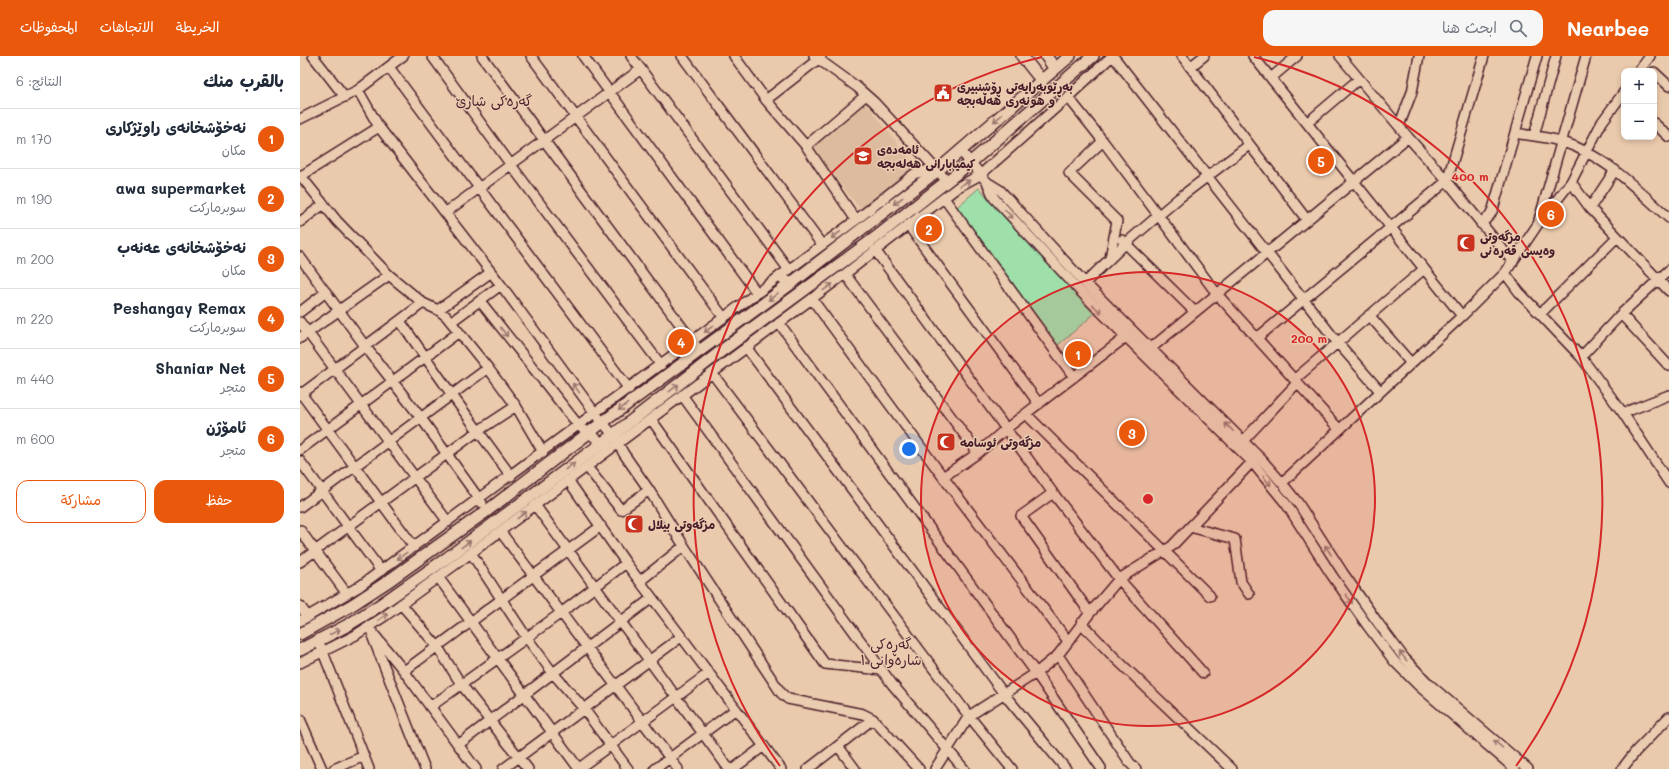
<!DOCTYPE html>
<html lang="ar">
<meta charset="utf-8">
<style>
body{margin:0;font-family:Mali,"Playpen Sans Arabic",sans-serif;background:#f6f6f7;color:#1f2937;direction:rtl}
.controls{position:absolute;right:12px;top:12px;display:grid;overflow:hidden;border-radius:8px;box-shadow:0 2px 6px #0003}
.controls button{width:36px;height:36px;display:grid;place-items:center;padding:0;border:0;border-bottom:1px solid #e0e1e3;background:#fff;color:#1f2937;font:20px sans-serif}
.you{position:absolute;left:609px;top:393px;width:14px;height:14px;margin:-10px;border:3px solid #fff;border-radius:50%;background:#1a73e8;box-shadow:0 0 0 6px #1a73e833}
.badge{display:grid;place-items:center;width:26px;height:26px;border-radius:50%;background:#ea580c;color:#fff;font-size:13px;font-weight:700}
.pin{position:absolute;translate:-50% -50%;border:2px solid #fff;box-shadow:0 1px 4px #0006}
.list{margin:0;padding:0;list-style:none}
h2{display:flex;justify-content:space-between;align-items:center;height:52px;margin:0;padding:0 16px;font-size:17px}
h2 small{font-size:13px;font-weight:400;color:#747a83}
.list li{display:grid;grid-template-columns:26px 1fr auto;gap:12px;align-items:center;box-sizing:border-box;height:60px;padding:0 16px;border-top:1px solid #e0e1e3}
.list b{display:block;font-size:15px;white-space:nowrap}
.list p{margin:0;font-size:13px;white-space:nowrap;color:#747a83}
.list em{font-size:13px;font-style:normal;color:#747a83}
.actions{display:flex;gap:8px;padding:12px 16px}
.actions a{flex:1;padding:9px 0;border:1px solid #ea580c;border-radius:12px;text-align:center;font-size:14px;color:#ea580c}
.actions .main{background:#ea580c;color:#fff}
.icon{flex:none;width:22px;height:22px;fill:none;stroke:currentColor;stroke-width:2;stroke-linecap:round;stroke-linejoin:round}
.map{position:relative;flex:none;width:1369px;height:713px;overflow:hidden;direction:ltr}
header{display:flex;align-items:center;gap:24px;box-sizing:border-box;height:56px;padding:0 20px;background:#ea580c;color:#fff}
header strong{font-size:19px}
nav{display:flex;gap:22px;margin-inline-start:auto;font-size:14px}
.search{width:280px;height:36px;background:#f6f6f7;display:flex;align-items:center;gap:10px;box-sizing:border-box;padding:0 14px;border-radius:12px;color:#747a83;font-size:15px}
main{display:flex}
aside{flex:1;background:#fff}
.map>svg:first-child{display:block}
.built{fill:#ddbb9e}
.green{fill:#9fe0aa;stroke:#74806a}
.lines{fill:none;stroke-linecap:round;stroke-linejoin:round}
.minor-casing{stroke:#4a1f2b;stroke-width:12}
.major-casing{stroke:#4a1f2b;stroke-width:14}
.minor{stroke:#eaccb1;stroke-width:9}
.major{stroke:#eaccb1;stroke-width:11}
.oneway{stroke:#9a766e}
.ring{fill:none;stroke:#d62828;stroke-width:2}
.labels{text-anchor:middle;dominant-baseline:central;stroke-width:3;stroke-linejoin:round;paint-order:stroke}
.poi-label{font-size:12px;font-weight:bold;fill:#4a1f2b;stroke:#eaccb1;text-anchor:start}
.quarter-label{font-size:14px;fill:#4a1f2b;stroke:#eaccb1}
.centre{fill:#d62828;stroke:#eaccb1;stroke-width:2}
.ring-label{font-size:12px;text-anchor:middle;font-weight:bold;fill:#d62828;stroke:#eaccb1;stroke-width:3;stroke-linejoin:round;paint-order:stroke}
</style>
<header>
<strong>Nearbee</strong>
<div class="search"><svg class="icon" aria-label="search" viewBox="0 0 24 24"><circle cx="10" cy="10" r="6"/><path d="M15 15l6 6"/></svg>ابحث هنا</div>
<nav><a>الخريطة</a><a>الاتجاهات</a><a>المحفوظات</a></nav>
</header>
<main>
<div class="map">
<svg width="1369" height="713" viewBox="0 0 1369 713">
<rect width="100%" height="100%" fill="#eacaac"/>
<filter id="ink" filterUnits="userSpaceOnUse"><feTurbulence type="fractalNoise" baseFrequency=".025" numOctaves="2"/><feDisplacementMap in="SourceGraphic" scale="8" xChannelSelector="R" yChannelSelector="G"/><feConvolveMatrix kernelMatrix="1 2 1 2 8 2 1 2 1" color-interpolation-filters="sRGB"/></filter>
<g filter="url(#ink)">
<path class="built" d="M565,46l51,65 -55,43 -51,-64z"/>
<path class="green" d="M679,132l115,126 -36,31 -101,-138z"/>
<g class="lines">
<defs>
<path id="minor" d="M13,0l32,41
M132,0l79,109 150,200
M182,0l214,290
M231,0l193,262
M283,0l174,237
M331,0l158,214
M382,0l140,189
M434,0l32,44 40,46 50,74
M514,0l43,31 17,15 73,79
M813,0l224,286 43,49
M882,0l125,164
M953,0l209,260
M1040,0l68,81 39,44 66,81
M89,11l240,322
M890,11l14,-11
M1339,15l11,-15
M1354,16l15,14
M971,22l26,-22
M58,34l21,37 122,158 94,128 18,22 11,19 25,36 35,56 97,147 7,6 75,15 10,5 46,50
M768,41l35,44 114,153 122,135
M466,44l55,-43
M0,63l58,-29 45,-34
M1007,67l52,-44
M1354,67l15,14
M1099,70l13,-34 7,-36
M1215,77c16,3 33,4 48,9 43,14 73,47 106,76
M1234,80l22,-80
M803,85l-34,32 48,48 -7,37
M506,90l60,-51
M660,94l27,32 7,16 85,92 173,172 35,43 44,69 36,51 27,36 25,25 96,83
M0,119l37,46 52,54 34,28 15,7 8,6 42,52 28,38 27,46
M1,120l78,-49
M687,126l13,8 85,93 177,177 20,23 16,20 45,70 35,50 27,36 24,25 99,85
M1271,126l19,26 79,83
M644,142l130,179
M1290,152l25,-38
M145,157l196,-144
M1239,164l47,-164
M0,166l24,-18
M1181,168l9,-9 3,-6 44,-153
M608,169l131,179
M822,184l73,72
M575,194l178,243 66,86 84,94
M0,201l65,89 56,72 61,85
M1205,217l14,19 62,65 42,56 46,70
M545,218l133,179
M785,227l40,-39 54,-46 70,-53
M512,243l131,178 125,164
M180,245l99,125 29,21
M138,254l52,-37
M0,256l26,-20
M1240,258l77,-77
M1321,258l48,52
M1069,259l41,47
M100,265l52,74 59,81
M0,266l148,200
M151,266l50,-37
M479,267l257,350 65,95
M0,282l89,-63
M957,282l190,-157 37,-125
M446,291l258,347 62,75
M850,293l258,-212
M1281,301l40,-43 48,-44
M412,317l257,343 43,53
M995,323l129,-110
M0,336l114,155
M0,339l123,-92
M382,339l210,289 72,85
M1323,357l46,-18
M726,358l184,182
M351,363l174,245 57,6
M943,385l55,-59
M0,394l159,-118
M0,405l81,110
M287,411l34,43 28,-20
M643,421l35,-24 29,-25 119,-91
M268,424l58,83 155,206
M982,427l180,-167 43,-43 33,-49 33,-42 31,-60 22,-30
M753,437l-32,23 69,97
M235,449l194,264
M0,451l188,-139
M890,471l45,12 6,43 8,12
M0,474l47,64
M200,475l178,238
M171,497l56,85 26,35 31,36 44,60
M0,506l178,-131 38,-25
M138,521l141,192
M340,525l44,-35
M101,548l36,42 24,38 67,85
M0,550l8,11
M0,565l60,-35 496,-366 58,-46 14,-4 9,1
M781,567l32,33 119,113
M68,571l36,44 72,98
M73,582l52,131
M21,591l48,122
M758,599l72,108 6,6
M0,607l54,-27 31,-20 86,-63 374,-279 113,-87 22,-12 88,-78 44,-41
M104,615l197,-145
M130,651l131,-94 65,-50
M0,663l22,50
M158,689l194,-147
M538,690l17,23
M34,713l30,-13
M203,713l178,-132
M278,713l131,-96
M355,713l81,-60
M433,713l31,-23
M508,713l65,-50
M635,713l34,-53 67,-43 22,-18 32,-42 29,-34 53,-33 80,-84
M1322,713l14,-18 33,-34"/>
<path id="major" d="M722,0l20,25
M746,0l9,13
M481,220l8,9
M0,578l52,-29 35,-23 101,-72 115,-88 186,-137 148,-114 133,-115
M0,594l48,-25 29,-18 70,-49 166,-123 111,-86 151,-111 95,-75 123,-107"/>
</defs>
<use href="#minor" class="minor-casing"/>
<use href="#major" class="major-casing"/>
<use href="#minor" class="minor"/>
<use href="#major" class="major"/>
</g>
<defs><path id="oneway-shaft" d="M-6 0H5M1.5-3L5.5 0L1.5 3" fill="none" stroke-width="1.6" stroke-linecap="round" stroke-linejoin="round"/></defs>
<g class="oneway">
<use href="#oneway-shaft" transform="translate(698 62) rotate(139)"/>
<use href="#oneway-shaft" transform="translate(665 127) rotate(-30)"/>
<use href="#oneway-shaft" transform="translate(598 145) rotate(143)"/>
<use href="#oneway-shaft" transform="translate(709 158) rotate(48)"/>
<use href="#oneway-shaft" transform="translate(536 179) rotate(143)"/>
<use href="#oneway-shaft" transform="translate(528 231) rotate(-36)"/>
<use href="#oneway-shaft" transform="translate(473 241) rotate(143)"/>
<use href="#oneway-shaft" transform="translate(797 253) rotate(45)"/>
<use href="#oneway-shaft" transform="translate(409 273) rotate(143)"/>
<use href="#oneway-shaft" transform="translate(204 276) rotate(52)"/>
<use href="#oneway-shaft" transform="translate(276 332) rotate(-126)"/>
<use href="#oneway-shaft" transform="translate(374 332) rotate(-38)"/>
<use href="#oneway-shaft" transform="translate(323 351) rotate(144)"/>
<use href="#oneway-shaft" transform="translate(929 371) rotate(-135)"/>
<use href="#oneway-shaft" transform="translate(270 410) rotate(-37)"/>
<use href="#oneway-shaft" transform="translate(967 425) rotate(50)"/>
<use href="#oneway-shaft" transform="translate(222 459) rotate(-37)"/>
<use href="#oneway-shaft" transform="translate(166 488) rotate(-37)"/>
<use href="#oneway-shaft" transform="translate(1028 494) rotate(-123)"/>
<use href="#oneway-shaft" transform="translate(102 500) rotate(144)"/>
<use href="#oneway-shaft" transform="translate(1049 543) rotate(55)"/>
<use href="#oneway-shaft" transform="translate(83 561) rotate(-35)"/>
<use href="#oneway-shaft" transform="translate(35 576) rotate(-28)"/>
<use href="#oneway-shaft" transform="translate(1103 600) rotate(-129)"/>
<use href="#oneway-shaft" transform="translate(1198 688) rotate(-140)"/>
</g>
</g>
<circle cx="848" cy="443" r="227" fill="#d62828" fill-opacity=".12"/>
<g class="ring">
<circle cx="848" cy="443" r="227"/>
<path d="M480 710A455 455 0 0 1 742 1M954 1A455 455 0 0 1 1216 710"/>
</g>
<defs>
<symbol id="civic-square" viewBox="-11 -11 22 22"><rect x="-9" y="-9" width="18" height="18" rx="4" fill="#c8321e" stroke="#eaccb1"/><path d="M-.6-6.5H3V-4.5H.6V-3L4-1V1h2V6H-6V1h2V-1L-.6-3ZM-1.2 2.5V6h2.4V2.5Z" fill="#fff"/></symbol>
<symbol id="school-square" viewBox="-11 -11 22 22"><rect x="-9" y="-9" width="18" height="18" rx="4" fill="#c8321e" stroke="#eaccb1"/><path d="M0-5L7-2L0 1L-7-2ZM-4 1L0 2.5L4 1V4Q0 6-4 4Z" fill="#fff"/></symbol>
<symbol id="mosque-square" viewBox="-11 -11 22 22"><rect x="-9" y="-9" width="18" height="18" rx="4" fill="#c8321e" stroke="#eaccb1"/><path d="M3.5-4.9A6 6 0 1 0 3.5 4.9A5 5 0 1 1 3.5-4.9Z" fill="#fff"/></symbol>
</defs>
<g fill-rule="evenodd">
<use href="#civic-square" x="632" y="26" width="22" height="22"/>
<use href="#school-square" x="552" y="89" width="22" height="22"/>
<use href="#mosque-square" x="1155" y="176" width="22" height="22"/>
<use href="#mosque-square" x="635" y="375" width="22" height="22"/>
<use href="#mosque-square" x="323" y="457" width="22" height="22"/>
</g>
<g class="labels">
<g class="poi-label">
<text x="657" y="30">بەڕێوبەرایەتی ڕۆشنبیری<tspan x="657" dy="14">و هونەری هەڵەبجە</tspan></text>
<text x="577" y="93">ئامەدەی<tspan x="577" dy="14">کیمیابارانی هەلەبجە</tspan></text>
<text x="1180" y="180">مزگەوتی<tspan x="1180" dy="14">وەیسی قەرەنی</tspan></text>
<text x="660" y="386">مزگەوتی ئوسامە</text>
<text x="348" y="468">مزگەوتی بیلال</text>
</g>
<g class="quarter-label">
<text x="194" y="44">گەرەکی شارێ</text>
<text x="591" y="587">گەڕەکی<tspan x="591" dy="16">شارەوانی ١</tspan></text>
</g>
</g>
<circle cx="848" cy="443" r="6" class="centre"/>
<g class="ring-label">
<text x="1170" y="125">400 m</text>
<text x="1009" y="287">200 m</text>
</g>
</svg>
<div class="controls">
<button>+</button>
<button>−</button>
</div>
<div class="you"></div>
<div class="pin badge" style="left:778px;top:298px">1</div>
<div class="pin badge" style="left:629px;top:173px">2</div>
<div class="pin badge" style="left:832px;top:377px">3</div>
<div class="pin badge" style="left:381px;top:286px">4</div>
<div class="pin badge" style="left:1021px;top:105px">5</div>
<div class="pin badge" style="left:1251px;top:158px">6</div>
</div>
<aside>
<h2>بالقرب منك<small>النتائج: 6</small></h2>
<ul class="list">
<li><span class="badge">1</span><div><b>نەخۆشخانەی راوێژکاری</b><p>مكان</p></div><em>170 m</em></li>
<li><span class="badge">2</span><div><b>awa supermarket</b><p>سوبرماركت</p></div><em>190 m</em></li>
<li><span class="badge">3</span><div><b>نەخۆشخانەی عەنەب</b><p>مكان</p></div><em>200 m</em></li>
<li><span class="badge">4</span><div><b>Peshangay Remax</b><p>سوبرماركت</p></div><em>220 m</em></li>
<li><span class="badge">5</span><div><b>Shaniar Net</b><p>متجر</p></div><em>440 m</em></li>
<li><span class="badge">6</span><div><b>ئامۆژن</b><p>متجر</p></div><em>600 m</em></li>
</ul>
<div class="actions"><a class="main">حفظ</a><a>مشاركة</a></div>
</aside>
</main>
